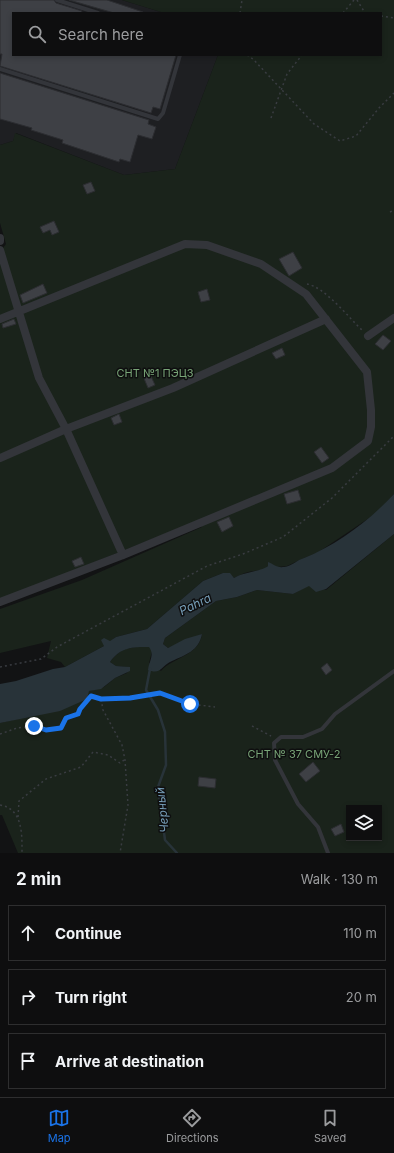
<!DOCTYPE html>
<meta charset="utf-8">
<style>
body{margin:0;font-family:Inter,sans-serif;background:#1c1c1d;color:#f1f3f6}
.controls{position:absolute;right:12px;bottom:12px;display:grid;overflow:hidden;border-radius:0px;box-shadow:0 2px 6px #0003}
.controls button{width:36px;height:36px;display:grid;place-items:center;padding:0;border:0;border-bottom:1px solid #2e2e2f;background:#0e0e0f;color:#f1f3f6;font:20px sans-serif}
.stop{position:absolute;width:12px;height:12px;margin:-9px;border:3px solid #1a73e8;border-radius:50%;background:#fff}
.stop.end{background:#1a73e8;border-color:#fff;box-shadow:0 1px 4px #0008}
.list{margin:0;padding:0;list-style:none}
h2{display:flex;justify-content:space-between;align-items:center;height:52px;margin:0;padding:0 16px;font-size:17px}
h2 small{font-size:13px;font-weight:400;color:#9b9c9e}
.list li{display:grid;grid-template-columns:26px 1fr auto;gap:12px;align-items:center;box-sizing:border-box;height:56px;margin:0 8px 8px;padding:0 8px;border:1px solid #2e2e2f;border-radius:0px}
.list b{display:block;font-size:15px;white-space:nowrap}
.list em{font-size:13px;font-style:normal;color:#9b9c9e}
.icon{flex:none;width:22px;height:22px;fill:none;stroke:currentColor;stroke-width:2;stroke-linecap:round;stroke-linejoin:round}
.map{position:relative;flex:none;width:394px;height:853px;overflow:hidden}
.search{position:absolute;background:#0e0e0f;box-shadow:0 2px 6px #0003;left:12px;right:12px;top:12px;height:44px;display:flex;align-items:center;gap:10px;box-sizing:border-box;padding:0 14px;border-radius:0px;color:#9b9c9e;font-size:15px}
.sheet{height:244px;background:#0e0e0f}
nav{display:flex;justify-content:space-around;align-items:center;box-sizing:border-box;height:56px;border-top:1px solid #2e2e2f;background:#0e0e0f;font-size:11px;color:#9b9c9e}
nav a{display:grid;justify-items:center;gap:2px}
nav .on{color:#1a73e8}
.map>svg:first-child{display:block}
.built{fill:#1e1f22}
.green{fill:#1a231b;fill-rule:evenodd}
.water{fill:#283339}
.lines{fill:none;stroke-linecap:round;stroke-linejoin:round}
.stream{stroke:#283339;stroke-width:2.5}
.building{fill:#3e4045;stroke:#2c2d31}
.path{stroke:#393c41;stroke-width:1.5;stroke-dasharray:2 3;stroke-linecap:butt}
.service{stroke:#33353a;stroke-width:4}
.minor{stroke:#33353a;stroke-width:8}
.route{stroke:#1a73e8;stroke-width:5}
.labels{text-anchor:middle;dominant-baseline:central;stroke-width:3;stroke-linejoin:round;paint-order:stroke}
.park-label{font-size:11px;fill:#78a477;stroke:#0e0e0f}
.water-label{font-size:12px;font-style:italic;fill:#759cb6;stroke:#0e0e0f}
</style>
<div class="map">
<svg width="394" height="853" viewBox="0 0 394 853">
<rect width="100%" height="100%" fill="#121314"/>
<path class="built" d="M0,0h122l42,13h-151v42h205l-43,114 -51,6 -108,-42 -3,8 -13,4z"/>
<path class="green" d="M122,0h272v494l-16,18 -61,41 -13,5 -17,8 -10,1 -9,-4v3l-6,5c-10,-1 -19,2 -28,7l-5,-5h-6l-20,8 -56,48 -31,8 -12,9 -39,21 -4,-5 -14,-4 4,-17 -51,12v-44l82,-29 120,-53 -5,-6 -197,79v-348l6,-8 -6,-21v-78l13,-4 2,-8 109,42 51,-6 43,-114h163v-42h-217z
M394,534v319h-376l-16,-38h-2v-92l26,-6 63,-26 15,-4 11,-9 12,-5 1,-6 -12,-1 -6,-4c12,-16 21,-14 39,-16l3,5 -3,12 12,8c12,-14 38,-15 41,-37l-34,14 -5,-4 2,-6 51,-37 21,-4 20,-7 36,4 16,-9 17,5zM349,808h30v30h-30z"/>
<path class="water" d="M394,494v40l-68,55 -10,3 -7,-6 -16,8 -36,-4 -20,7 -21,4 -51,37 -2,6 5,4 17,-9 17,-5c-3,17 -17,21 -30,27 -11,5 -11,14 -24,9 1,-9 7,-15 1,-23 -17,0 -28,0 -39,15l6,4 14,1v4l-15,7 -14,11 -12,2 -2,8 -27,12 -60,12v-39l16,-3 37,-12 12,-2 39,-21 -3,-6 3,-2 6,3 6,-4 31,-8 56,-48 20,-8h7l4,5c10,-6 29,-7 34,-12v-4c6,2 8,6 16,5 8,-1 13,-7 20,-9 33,-13 66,-38 90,-64z"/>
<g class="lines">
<path class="stream" d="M150,669l-4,21 12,20 7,22 1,33 -8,22 7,53 12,13"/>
</g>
<path class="building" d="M0,0h54l2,3 26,8 -1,2h-68v42h163l-16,54 -7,-2 -2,6 -151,-47 2,-12h-2z
M69,0h38l36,12v1h-29z
M0,73l149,47 -1,4 8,3 -4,12 -14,-4 -8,27 -10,-3 -1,3 -57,-19 1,-3 -32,-10 1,-2 -32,-9z
M91,182l4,9 -8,3 -4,-9z
M54,221l5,11 -7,3 -2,-5 -7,3 -3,-6z
M293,252l9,16 -13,8 -10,-17z
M43,284l4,9 -24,10 -3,-8z
M207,289l3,11 -9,2 -3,-10z
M14,319l2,5 -13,4 -1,-4z
M383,335l8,6 -8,9 -8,-6z
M282,348l3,7 -9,4 -4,-6z
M150,374l5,11 -7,3 -5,-12z
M119,414l3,8 -8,3 -3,-7z
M321,447l8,11 -7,5 -8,-11z
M298,490l3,10 -14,4 -3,-10z
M229,517l4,9 -11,6 -5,-10z
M81,557l3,7 -9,3 -3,-6z
M327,663l5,7 -6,5 -5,-7z
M313,762l7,9 -14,11 -7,-8z
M199,777l17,2 -1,9 -17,-2z
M341,824l3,8 -9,4 -4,-7z"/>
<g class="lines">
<path class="path" d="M357,0l8,13
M240,13l2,-13
M343,13l11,-13
M381,16l13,2
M247,55l6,4 61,65 26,17 16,-5 23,-28 15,-15
M271,118l16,-44 15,-19
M390,212l4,-2
M307,284c18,3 42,34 56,47
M0,667l41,-8 16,-12 150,-81 36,-12 40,-17 49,-39 62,-62
M101,699l28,-1 31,-5 30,11 25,3
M252,726l19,10
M0,734l17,-6 18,-2 11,4 15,-2 5,-10 12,-4 2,-5 11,-13 10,3 2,11 19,35 3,15 3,45 -8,48
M0,805c23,4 22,29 22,48
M18,817l1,-16 27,-22 35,-12 12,-15 15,3 12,8 4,-3"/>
<path class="service" d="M57,0l41,13
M0,69l158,50 5,-6 17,-58
M328,853l-10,-26 -20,-23 -23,-44 -1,-17 7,-6h22l19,-8 13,-15 59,-43"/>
<path class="minor" d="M0,238v3
M0,250l39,128 27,51 57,126
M0,319l185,-75 22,1 54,19 45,30 61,78 4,38v17l-3,14 -36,27 -209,87 -123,47
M368,336l26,-18
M0,458l66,-29 107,-41 153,-69"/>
</g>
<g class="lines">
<path class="route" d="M34,726l12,4 15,-2 5,-10 12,-4 2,-5 11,-13 10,3 29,-1 30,-5 30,11"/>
</g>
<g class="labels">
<g class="park-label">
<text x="155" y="373">СНТ №1 ПЭЦЗ</text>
<text x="294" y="754">СНТ № 37 СМУ-2</text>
</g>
<g class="water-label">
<text transform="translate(195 604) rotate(-26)">Pahra</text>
<text transform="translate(162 810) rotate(-96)">Черный</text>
</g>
</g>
</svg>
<div class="controls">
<button><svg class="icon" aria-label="layers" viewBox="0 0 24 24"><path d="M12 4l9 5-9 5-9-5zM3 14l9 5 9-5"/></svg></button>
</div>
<div class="stop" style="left:190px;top:704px"></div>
<div class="stop end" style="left:34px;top:726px"></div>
<div class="search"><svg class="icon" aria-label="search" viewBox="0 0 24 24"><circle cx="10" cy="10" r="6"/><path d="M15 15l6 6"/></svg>Search here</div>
</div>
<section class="sheet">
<h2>2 min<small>Walk · 130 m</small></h2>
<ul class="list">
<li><svg class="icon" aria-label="ahead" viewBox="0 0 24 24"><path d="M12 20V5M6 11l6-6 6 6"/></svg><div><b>Continue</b></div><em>110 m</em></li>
<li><svg class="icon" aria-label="right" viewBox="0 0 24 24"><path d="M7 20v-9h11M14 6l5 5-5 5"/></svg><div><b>Turn right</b></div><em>20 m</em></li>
<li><svg class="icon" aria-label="arrive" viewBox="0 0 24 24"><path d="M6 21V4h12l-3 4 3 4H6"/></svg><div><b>Arrive at destination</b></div></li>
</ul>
</section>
<nav>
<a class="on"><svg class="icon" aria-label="map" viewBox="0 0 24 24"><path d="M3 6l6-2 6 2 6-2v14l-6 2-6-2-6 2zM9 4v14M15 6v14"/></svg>Map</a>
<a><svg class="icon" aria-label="directions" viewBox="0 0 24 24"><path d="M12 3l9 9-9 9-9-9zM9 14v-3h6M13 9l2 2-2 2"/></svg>Directions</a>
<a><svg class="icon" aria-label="saved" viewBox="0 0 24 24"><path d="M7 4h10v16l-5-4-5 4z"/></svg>Saved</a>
</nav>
